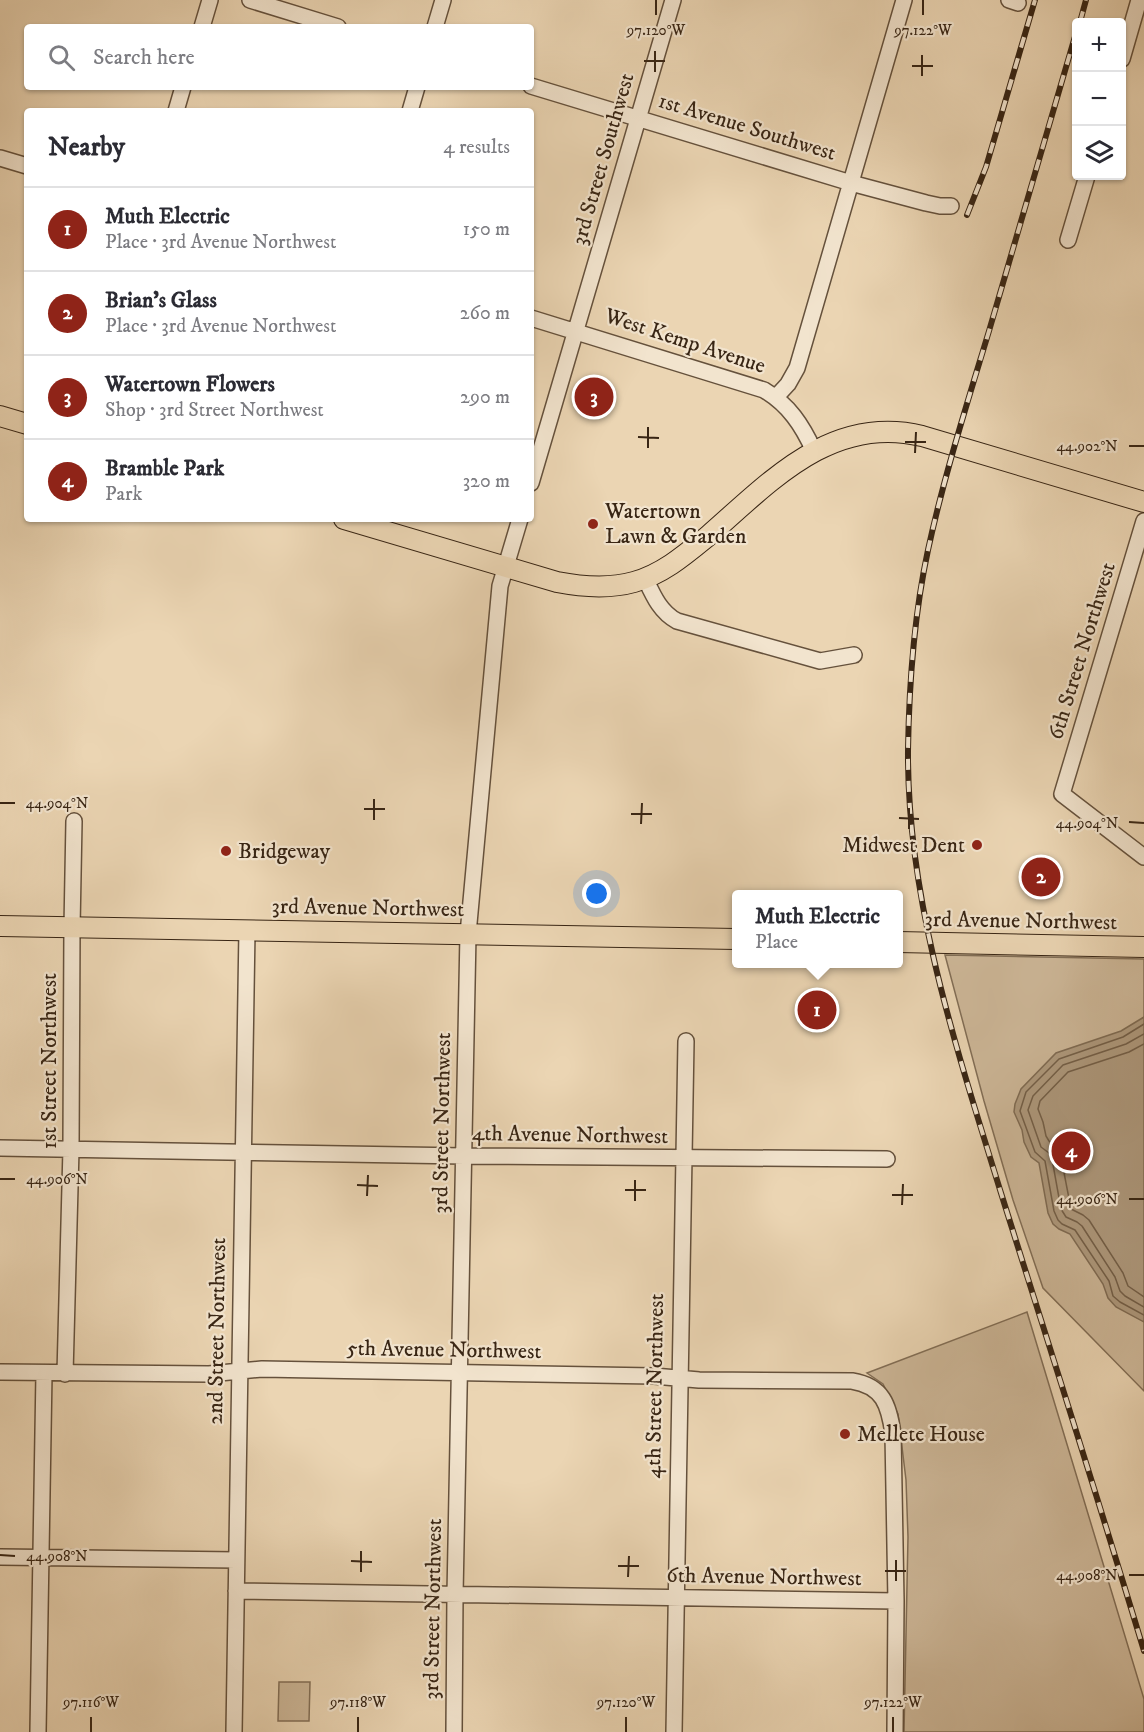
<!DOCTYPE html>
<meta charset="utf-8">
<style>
body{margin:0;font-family:"IM FELL DW Pica",serif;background:#f2f2f3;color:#2b2b33}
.controls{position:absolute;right:18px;top:18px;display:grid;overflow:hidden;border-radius:6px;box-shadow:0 2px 4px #0004}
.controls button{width:54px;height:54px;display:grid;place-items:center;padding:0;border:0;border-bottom:2px solid #e1e1e2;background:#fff;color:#2b2b33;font:30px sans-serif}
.you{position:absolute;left:597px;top:894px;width:21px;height:21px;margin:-15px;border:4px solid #fff;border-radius:50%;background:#1a73e8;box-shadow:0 0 0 9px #1a73e833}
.badge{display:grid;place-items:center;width:39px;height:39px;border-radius:50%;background:#8f2418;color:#fff;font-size:20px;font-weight:700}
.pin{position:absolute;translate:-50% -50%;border:3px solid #fff;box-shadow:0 2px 6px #0006}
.popup{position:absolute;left:732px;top:890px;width:171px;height:78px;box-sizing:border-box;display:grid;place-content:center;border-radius:6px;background:#fff;filter:drop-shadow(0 2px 4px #0005);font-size:20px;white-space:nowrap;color:#7c7c81}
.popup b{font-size:22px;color:#2b2b33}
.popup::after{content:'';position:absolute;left:50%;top:100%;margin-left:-12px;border:12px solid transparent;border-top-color:#fff}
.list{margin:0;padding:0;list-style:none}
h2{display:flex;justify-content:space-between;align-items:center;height:78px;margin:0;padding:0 24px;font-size:26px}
h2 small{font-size:20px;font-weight:400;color:#7c7c81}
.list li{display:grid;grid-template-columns:39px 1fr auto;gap:18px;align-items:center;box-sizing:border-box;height:84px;padding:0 24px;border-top:2px solid #e1e1e2}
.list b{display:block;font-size:22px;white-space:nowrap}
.list p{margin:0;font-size:20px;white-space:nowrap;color:#7c7c81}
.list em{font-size:20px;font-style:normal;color:#7c7c81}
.icon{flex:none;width:33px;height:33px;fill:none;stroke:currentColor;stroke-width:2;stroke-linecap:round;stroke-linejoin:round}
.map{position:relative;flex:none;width:1144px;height:1732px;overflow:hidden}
.search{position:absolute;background:#fff;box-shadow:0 2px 4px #0004;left:24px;top:24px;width:510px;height:66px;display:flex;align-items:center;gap:15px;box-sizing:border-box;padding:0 21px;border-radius:6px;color:#7c7c81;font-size:22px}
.panel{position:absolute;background:#fff;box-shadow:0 2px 4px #0004;left:24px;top:108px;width:510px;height:414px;border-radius:6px}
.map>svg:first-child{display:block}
.green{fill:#cdb798;stroke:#826e56;stroke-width:1.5}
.water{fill:#ae997d;stroke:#7f6b53;stroke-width:1.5}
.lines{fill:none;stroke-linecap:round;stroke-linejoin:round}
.shore{stroke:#735f48;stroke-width:1.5}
.minor-casing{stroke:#65513c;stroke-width:18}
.major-casing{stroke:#382514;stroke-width:22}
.minor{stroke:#f2e4ce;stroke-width:15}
.major{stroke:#ebd5b3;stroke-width:20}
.rail-casing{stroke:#382514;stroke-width:6}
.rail{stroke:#f2e4ce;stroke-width:4;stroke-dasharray:11;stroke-linecap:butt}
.ticks{fill:none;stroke:#382514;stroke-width:2}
.poi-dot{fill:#8f2418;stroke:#f2e4ce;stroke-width:2}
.labels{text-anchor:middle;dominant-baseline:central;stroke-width:4.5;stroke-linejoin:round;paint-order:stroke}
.street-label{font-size:22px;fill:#382514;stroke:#f2e4ce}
.poi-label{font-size:22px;fill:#382514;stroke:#f2e4ce;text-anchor:start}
.ticks-label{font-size:15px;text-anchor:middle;fill:#382514;stroke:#f2e4ce;stroke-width:4.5;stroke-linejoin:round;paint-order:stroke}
</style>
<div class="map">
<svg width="1144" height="1732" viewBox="0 0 1144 1732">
<rect width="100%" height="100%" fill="#ebd5b3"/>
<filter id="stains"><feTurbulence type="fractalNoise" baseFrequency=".00333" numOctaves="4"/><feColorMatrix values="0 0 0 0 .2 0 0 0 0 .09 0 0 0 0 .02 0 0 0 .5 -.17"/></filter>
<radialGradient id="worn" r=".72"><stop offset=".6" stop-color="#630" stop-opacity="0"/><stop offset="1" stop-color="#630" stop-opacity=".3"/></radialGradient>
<path class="green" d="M945,955l199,4v432l-101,-103 -30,-88 -29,-99z
M1027,1312l117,387v33h-240l4,-195 -2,-57 -8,-66 -15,-30 -16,-11z
M279,1682h31l-1,39h-31z"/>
<path class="water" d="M1144,1017v305l-28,-15 -8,-9 -5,-14 -33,-50 -11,-5 -6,-5 -5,-11 -9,-50 -8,-6 -7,-15 -2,-12 -8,-18 1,-8 6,-15 35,-36 65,-22z"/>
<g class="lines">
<path class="shore" d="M1144,1024l-21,13 -64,22 -33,33 -6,19 15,41 10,9 9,50 4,9 4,4 13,6 34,51 4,15 7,6 24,13
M1144,1034l-18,10 -63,21 -30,31 -5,14 13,37 8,6 3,6 9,50 5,8 11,5 5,4 33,51 5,14 5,5 19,11
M1144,1044l-15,8 -61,20 -28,29 -2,8 5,13 3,14 3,5 8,7 4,9 10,52 12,6 6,5 34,53 5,13 16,11"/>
<defs>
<path id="minor" d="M250,0l88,27
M1009,0l9,3
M202,27l8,-27
M435,27l8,-27
M1122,59l17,-59
M531,86l320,97 75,20 14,3h11
M176,111l7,-24
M410,111l7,-24
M0,158l27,8
M1068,240l19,-64
M531,318l233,72c25,15 38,35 50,61
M776,397l12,-13 9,-16 107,-368
M531,483l142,-483
M1144,521l-82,273 82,63
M645,578c8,17 15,34 32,43l143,40 34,-6
M0,1148l464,8 423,3
M0,1372l209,2 53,-5 392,7 45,4 153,1c31,5 37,24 41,53l3,167 -1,131
M65,1374l6,-225 1,-222 2,-106
M0,1557l236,3
M236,1591l660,10
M38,1732l6,-359
M234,1732l13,-802
M454,1732l1,-137 13,-661 32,-348 20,-67
M674,1732l12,-691"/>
<path id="major" d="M0,416l27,8
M344,519l213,63c26,5 52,7 77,0 29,-8 52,-28 74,-46 62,-54 123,-122 214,-100l222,66
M0,926l736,13
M898,942l246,5"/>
</defs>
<use href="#minor" class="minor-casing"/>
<use href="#major" class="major-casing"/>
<use href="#minor" class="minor"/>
<use href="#major" class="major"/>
<defs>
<path id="rail" d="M1080,22l6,-22
M1076,33c-29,99 -58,199 -87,298 -22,73 -45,145 -61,219 -14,65 -19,134 -20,201 -1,151 49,299 93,442 48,153 97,305 143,458
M967,215l19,-48 49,-167"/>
</defs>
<use href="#rail" class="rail-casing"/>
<use href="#rail" class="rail"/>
</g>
<path class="ticks" d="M656,15v-15M923,15v-15M644,61h21M912,66h21M655,72v-21M922,76v-21M638,437l21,1M905,442h21M1129,446h15M648,448v-21M915,453l1,-21M0,803h15M364,809h21M631,814h21M899,818l20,1M374,820v-21M1129,822l15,1M641,824l1,-21M909,829v-21M0,1179h15M357,1185l21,1M625,1190h21M892,1195h21M367,1196l1,-21M1129,1199h15M635,1201v-21M902,1205l1,-21M0,1555l15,1M351,1561l21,1M618,1566h21M885,1571h21M361,1572v-21M1129,1575h15M628,1577l1,-21M896,1581v-21M91,1732v-15M358,1732v-15M626,1732v-15M893,1732v-15"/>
<g class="poi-dot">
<circle cx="593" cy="524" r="6"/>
<circle cx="977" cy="845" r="6"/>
<circle cx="226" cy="851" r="6"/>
<circle cx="845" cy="1434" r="6"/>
</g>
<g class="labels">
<g class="street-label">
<text transform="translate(747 127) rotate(17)">1st Avenue Southwest</text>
<text transform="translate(603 159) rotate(-74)">3rd Street Southwest</text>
<text transform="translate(685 341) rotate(18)">West Kemp Avenue</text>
<text transform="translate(1082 651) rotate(-73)">6th Street Northwest</text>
<text transform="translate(368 908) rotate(1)">3rd Avenue Northwest</text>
<text transform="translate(1021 921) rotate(1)">3rd Avenue Northwest</text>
<text transform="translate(49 1061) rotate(-90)">1st Street Northwest</text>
<text transform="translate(442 1123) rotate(-89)">3rd Street Northwest</text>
<text transform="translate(570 1135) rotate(1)">4th Avenue Northwest</text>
<text transform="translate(217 1331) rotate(-89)">2nd Street Northwest</text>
<text transform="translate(444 1350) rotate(1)">5th Avenue Northwest</text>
<text transform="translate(655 1386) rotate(-89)">4th Street Northwest</text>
<text transform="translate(764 1577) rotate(1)">6th Avenue Northwest</text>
<text transform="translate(433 1609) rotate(-89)">3rd Street Northwest</text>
</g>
<g class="poi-label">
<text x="605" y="511">Watertown<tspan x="605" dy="25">Lawn &amp; Garden</tspan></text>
<text x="965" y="845" text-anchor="end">Midwest Dent</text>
<text x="238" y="851">Bridgeway</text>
<text x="857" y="1434">Mellete House</text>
</g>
</g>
<g class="ticks-label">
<text x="656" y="35">97.120°W</text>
<text x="923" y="35">97.122°W</text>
<text x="1087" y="451">44.902°N</text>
<text x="57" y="808">44.904°N</text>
<text x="1087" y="828">44.904°N</text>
<text x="57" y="1184">44.906°N</text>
<text x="1087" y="1204">44.906°N</text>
<text x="57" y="1561">44.908°N</text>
<text x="1087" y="1580">44.908°N</text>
<text x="91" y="1707">97.116°W</text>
<text x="358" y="1707">97.118°W</text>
<text x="626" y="1707">97.120°W</text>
<text x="893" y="1707">97.122°W</text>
</g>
<rect width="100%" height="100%" filter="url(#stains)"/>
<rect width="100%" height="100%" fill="url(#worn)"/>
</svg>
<div class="controls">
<button>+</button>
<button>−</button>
<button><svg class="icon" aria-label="layers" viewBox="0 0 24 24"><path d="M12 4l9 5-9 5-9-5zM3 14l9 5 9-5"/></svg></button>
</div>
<div class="you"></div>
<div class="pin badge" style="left:817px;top:1010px">1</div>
<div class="popup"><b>Muth Electric</b>Place</div>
<div class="pin badge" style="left:1041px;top:877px">2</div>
<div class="pin badge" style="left:594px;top:397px">3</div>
<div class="pin badge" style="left:1071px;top:1151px">4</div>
<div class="search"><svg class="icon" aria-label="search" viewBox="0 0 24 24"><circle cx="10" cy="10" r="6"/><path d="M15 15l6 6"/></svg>Search here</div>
<section class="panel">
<h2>Nearby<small>4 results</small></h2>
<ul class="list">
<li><span class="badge">1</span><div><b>Muth Electric</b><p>Place · 3rd Avenue Northwest</p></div><em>150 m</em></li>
<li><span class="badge">2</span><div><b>Brian's Glass</b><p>Place · 3rd Avenue Northwest</p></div><em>260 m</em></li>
<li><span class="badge">3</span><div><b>Watertown Flowers</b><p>Shop · 3rd Street Northwest</p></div><em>290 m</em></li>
<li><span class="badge">4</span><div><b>Bramble Park</b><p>Park</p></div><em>320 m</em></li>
</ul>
</section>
</div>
